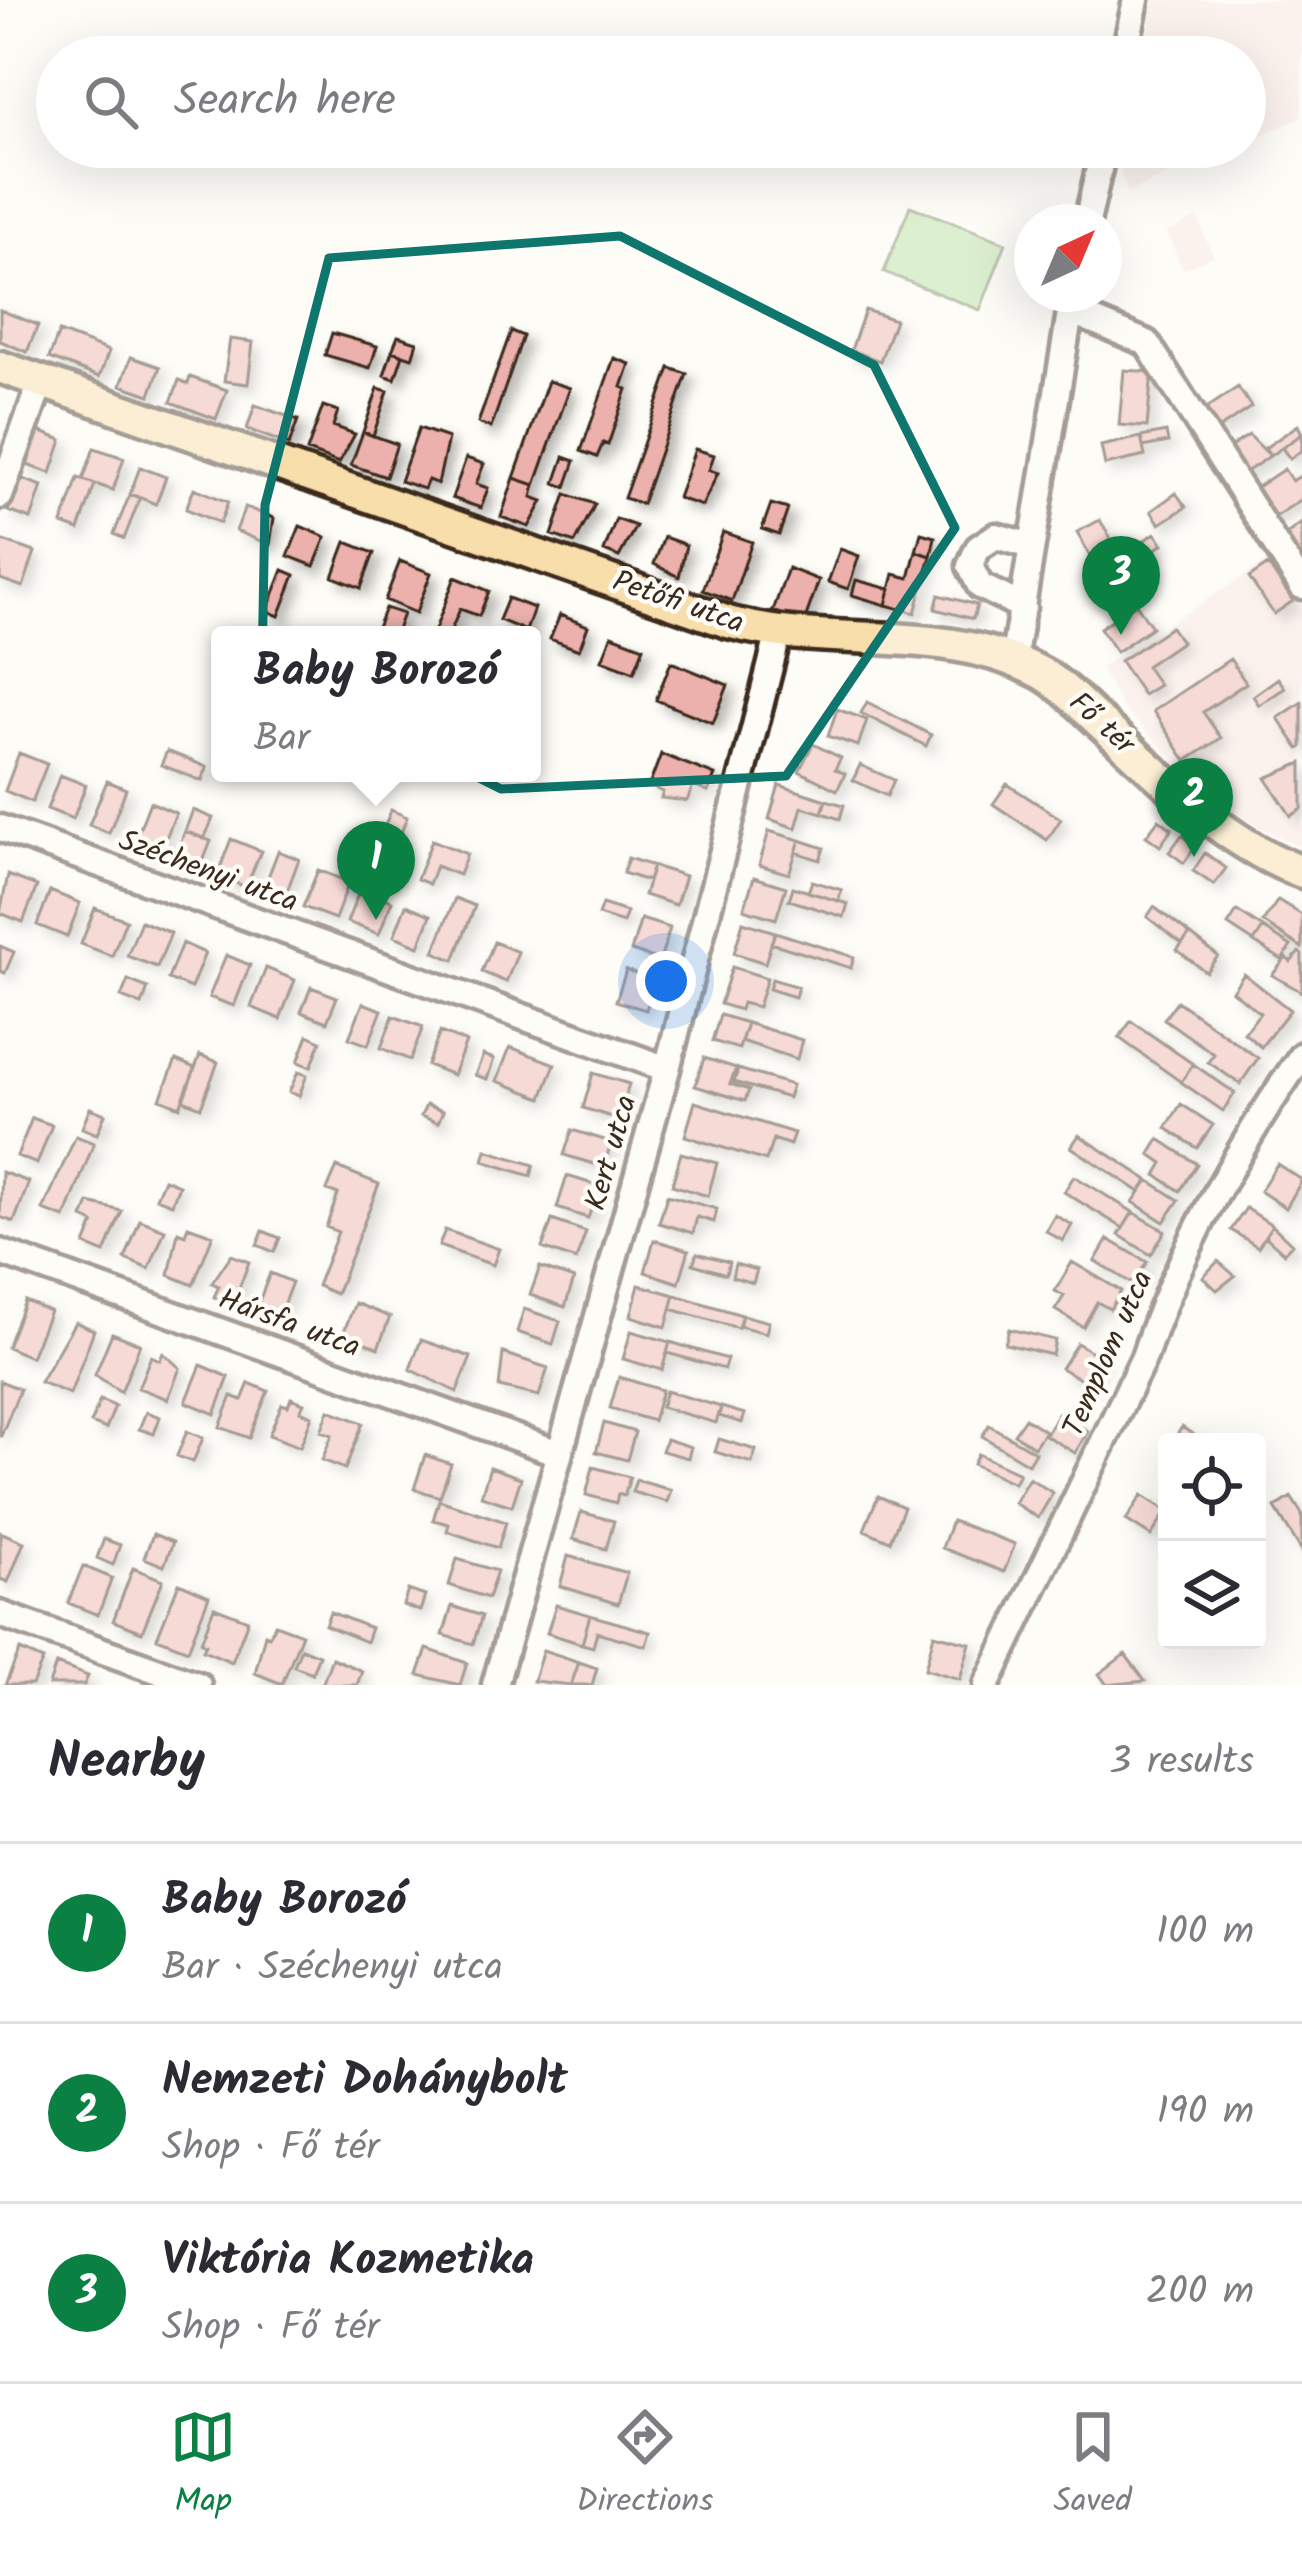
<!DOCTYPE html>
<meta charset="utf-8">
<style>
body{margin:0;font-family:Kalam,sans-serif;background:#f2f2f3;color:#2b2b33}
.controls{position:absolute;right:36px;bottom:36px;display:grid;overflow:hidden;border-radius:12px;box-shadow:0 12px 48px #0002}
.controls button{width:108px;height:108px;display:grid;place-items:center;padding:0;border:0;border-bottom:3px solid #e1e1e2;background:#fff;color:#2b2b33;font:60px sans-serif}
.compass{position:absolute;left:1014px;top:204px;width:108px;height:108px;border-radius:50%;background:#fff;box-shadow:0 12px 48px #0002;rotate:44deg}
.you{position:absolute;left:666px;top:981px;width:42px;height:42px;margin:-30px;border:9px solid #fff;border-radius:50%;background:#1a73e8;box-shadow:0 0 0 18px #1a73e833}
.badge{display:grid;place-items:center;width:78px;height:78px;border-radius:50%;background:#0b8043;color:#fff;font-size:39px;font-weight:700}
.pin{position:absolute;translate:-50% -99px;filter:drop-shadow(0 3px 6px #0008)}
.pin::after{content:'';position:absolute;top:63px;width:42px;height:36px;background:inherit;clip-path:polygon(0 0,100% 0,50% 100%)}
.popup{position:absolute;left:211px;top:626px;width:330px;height:156px;box-sizing:border-box;display:grid;place-content:center;border-radius:12px;background:#fff;filter:drop-shadow(0 3px 9px #0005);font-size:39px;white-space:nowrap;color:#7c7c81}
.popup b{font-size:45px;color:#2b2b33}
.popup::after{content:'';position:absolute;left:50%;top:100%;margin-left:-24px;border:24px solid transparent;border-top-color:#fff}
.list{margin:0;padding:0;list-style:none}
h2{display:flex;justify-content:space-between;align-items:center;height:156px;margin:0;padding:0 48px;font-size:51px}
h2 small{font-size:39px;font-weight:400;color:#7c7c81}
.list li{display:grid;grid-template-columns:78px 1fr auto;gap:36px;align-items:center;box-sizing:border-box;height:180px;padding:0 48px;border-top:3px solid #e1e1e2}
.list b{display:block;font-size:45px;white-space:nowrap}
.list p{margin:0;font-size:39px;white-space:nowrap;color:#7c7c81}
.list em{font-size:39px;font-style:normal;color:#7c7c81}
.icon{flex:none;width:66px;height:66px;fill:none;stroke:currentColor;stroke-width:2;stroke-linecap:round;stroke-linejoin:round}
.map{position:relative;flex:none;width:1302px;height:1685px;overflow:hidden}
.search{position:absolute;background:#fff;box-shadow:0 12px 48px #0002;left:36px;right:36px;top:36px;height:132px;display:flex;align-items:center;gap:30px;box-sizing:border-box;padding:0 42px;border-radius:66px;color:#7c7c81;font-size:45px}
.sheet{height:696px;background:#fff}
nav{display:flex;justify-content:space-around;align-items:center;box-sizing:border-box;height:168px;border-top:3px solid #e1e1e2;background:#fff;font-size:33px;color:#7c7c81}
nav a{display:grid;justify-items:center;gap:6px}
nav .on{color:#0b8043}
.map>svg:first-child{display:block}
.built{fill:#f8e6e1}
.green{fill:#b3e3a2;stroke:#778660;stroke-width:3}
.building{fill:#ecb1ad;stroke:#3b2a1e;stroke-width:3;filter:url(#shadow)}
.lines{fill:none;stroke-linecap:round;stroke-linejoin:round}
.minor-casing{stroke:#3b2a1e;stroke-width:33}
.major-casing{stroke:#3b2a1e;stroke-width:39}
.minor{stroke:#fdfcf7;stroke-width:24}
.major{stroke:#f8deab;stroke-width:30}
.marked{fill:none;stroke:#0f766e;stroke-width:9;stroke-linejoin:round}
.labels{text-anchor:middle;dominant-baseline:central;stroke-width:9;stroke-linejoin:round;paint-order:stroke}
.street-label{font-size:30px;fill:#3b2a1e;stroke:#fdfcf7}
</style>
<div class="map">
<svg width="1302" height="1685" viewBox="0 0 1302 1685">
<defs>
<filter id="shadow"><feDropShadow dx="7" dy="7" stdDeviation="6" flood-color="#0004"/></filter>
</defs>
<rect width="100%" height="100%" fill="#fdfcf7"/>
<filter id="ink" filterUnits="userSpaceOnUse"><feTurbulence type="fractalNoise" baseFrequency=".00833" numOctaves="2"/><feDisplacementMap in="SourceGraphic" scale="24" xChannelSelector="R" yChannelSelector="G"/><feConvolveMatrix kernelMatrix="1 2 1 2 8 2 1 2 1" color-interpolation-filters="sRGB"/></filter>
<g filter="url(#ink)">
<path class="built" d="M1154,0h148v117l-57,25v-85h-102z
M1125,147h107l-104,45 -8,-19z
M1197,217l16,39 -30,14 -16,-38z
M1271,559l31,47v242l-67,-34 -48,-41 -63,-64 -24,-41z"/>
<path class="green" d="M910,206l96,37 -26,67 -96,-38z"/>
<path class="building" d="M0,310l38,15 -11,27 -27,-11z
M865,310l30,10 -15,41 -29,-11z
M511,331l12,5 -32,92 -13,-5z
M59,332l50,19 -10,26 -50,-19z
M332,333l45,13 -7,22 -45,-13z
M398,336l19,6 -5,16 -20,-7z
M230,339l23,3 -5,42 -24,-3z
M392,351l11,4 -8,24 -11,-4z
M131,357l29,10 -10,28 -29,-10z
M614,358l16,6 -8,23 5,2 -19,56 -5,-2 -6,14 -16,-6z
M670,368l17,6 -45,130 -18,-6z
M1124,370l28,2 -5,55 -28,-2z
M190,377l37,13 -11,29 -45,-17 8,-22 9,4z
M548,381l22,7 -35,97 -21,-7z
M1238,387l13,20 -34,23 -13,-20z
M378,388l10,3 -15,45 -10,-4z
M255,405l43,15 -9,25 -42,-16z
M323,406l15,5 -5,15 22,8 -16,29 -32,-12z
M1298,425l4,9 -32,22 -5,-8z
M419,428l29,10 -10,46 -10,-4 -4,9 -24,-8z
M36,430l26,10 -11,33 -27,-9z
M363,432l34,12 -11,33 -35,-12z
M1166,432l2,10 -25,5 -2,-10z
M1302,434v16l-12,9 -8,-11z
M1249,435l21,21 -30,20 -17,-24z
M1141,437l4,19 -40,9 -4,-19z
M94,448l30,10 -11,32 -30,-10z
M695,449l19,6 -5,15 9,3 -16,33 -24,-8z
M564,457l11,4 -9,26 -11,-4z
M466,458l18,6 -8,20 12,4 -7,20 -29,-10z
M140,467l26,10 -10,27 -26,-10z
M1284,469l8,12 10,-6v24l-32,21 -19,-29z
M20,478l22,8 -11,33 -23,-8z
M78,478l17,6 -16,46 -17,-6z
M514,478l21,7 -3,12 11,4 -14,26 -28,-10z
M194,488l34,14 -8,21 -34,-14z
M1176,493l10,14 -26,17 -9,-13z
M130,494l10,4 -16,41 -10,-5z
M566,494l29,10 -20,39 -23,-8z
M771,504l17,5 -9,26 -17,-6z
M245,507l29,11 -4,27 -34,-14z
M616,519l20,7 -17,31 -15,-6z
M1100,520l17,30 -23,13 -17,-31z
M1302,523v37l-17,-25z
M300,526l26,11 -12,29 -26,-10z
M723,532l29,10 -20,59 -29,-11z
M921,533l14,4 -4,19 -15,-5z
M1155,533l8,11 -47,31 -7,-11z
M664,537l22,8 -7,32 -25,-13z
M0,540l35,12 -12,35 -23,-8z
M346,542l28,11 -13,35 -28,-11z
M840,549l19,7 -11,33 -20,-7z
M916,551l15,5 -16,57 -29,-8 8,-31 15,4z
M400,561l31,12 -15,40 -31,-13z
M1109,564l14,22 -20,14 -15,-21z
M1268,565l25,36 -19,13 -25,-36z
M788,568l31,12 -15,42 -31,-11z
M283,570l12,5 -16,41 -12,-5z
M455,577l34,14 -10,25 -19,-7 -11,26h-16z
M856,580l34,9 -4,16 -34,-10z
M939,595l38,10 -4,14 -38,-10z
M508,598l26,10 -8,23 -27,-11z
M1136,604l16,23 -36,25 -16,-24z
M385,608l18,6 -8,21 -19,-5z
M560,615l28,11 -9,24 -29,-11z
M1171,627l10,15 -35,24 13,19 -16,10 -23,-34z
M612,635l32,12 -10,25 -32,-12z
M1230,659l16,24 -43,29 18,26 -35,23 -33,-50z
M671,662l57,23 -15,38 -57,-23z
M1278,678l7,10 -26,17 -6,-9z
M867,702l64,33 -5,11 -65,-33z
M1302,702v45l-3,2 -21,-31z
M837,709l30,11 -9,26 -30,-10z
M813,744l28,14 -6,11 10,5 -8,16 -38,-19z
M167,751l40,16 -5,14 -41,-16z
M19,753l28,11 -15,38 -27,-11z
M661,754l54,21 -7,17 -15,-6 -6,15 -26,-3 2,-6 -14,-6z
M1302,763v46l-11,7 -25,-38z
M860,765l34,15 -7,16 -34,-16z
M60,775l26,10 -13,34 -26,-10z
M107,781l19,8 -17,44 -20,-8z
M1007,784l54,35 -14,21 -54,-36z
M779,785l47,15 -4,13 -20,-6 -6,21 -27,-9z
M826,800l18,5 -4,14 -18,-6z
M150,802l26,11 -16,40 -26,-10z
M193,810l20,8 -9,21 -19,-8z
M391,810l16,7 -23,60 -17,-7z
M1159,819l13,10 -12,17 -14,-10z
M185,831l26,10 -11,28 -26,-10z
M769,831l31,9 -11,34 -30,-9z
M1182,835l14,11 -12,17 -15,-11z
M231,839l30,12 -15,36 -29,-11z
M432,840l35,14 -8,21 -23,-9 -7,18 -12,-5z
M800,840l24,8 -4,12 -24,-8z
M278,851l21,8 -15,40 -21,-9z
M1205,853l21,15 -12,17 -21,-14z
M628,858l25,8 -5,15 -25,-8z
M653,866l32,10 -9,29 -32,-10z
M318,870l31,12 -14,37 -32,-12z
M8,875l29,11 -14,36 -23,-9z
M754,877l32,10 -10,32 -32,-10z
M812,881l30,9 -4,11 -30,-9z
M793,887l55,17 -4,13 -55,-17z
M360,889l32,12 -13,33 -32,-12z
M50,891l30,12 -13,34 -30,-12z
M455,898l20,8 -21,54 -20,-8z
M1278,900l24,15v33l-39,-26z
M602,904l25,8 -4,11 -25,-8z
M406,905l25,10 -12,31 -25,-10z
M1154,907l36,27 -8,10 -35,-27z
M95,908l31,12 -14,36 -31,-12z
M1237,911l26,17 -9,14 -26,-17z
M641,919l29,9 -10,32 -29,-9z
M141,921l30,12 -14,34 -30,-11z
M743,922l32,10 -10,31 -31,-10z
M1263,928l28,18 -9,14 -28,-18z
M775,932l79,25 -3,11 -80,-25z
M1190,934l28,22 -12,16 -29,-22z
M494,942l24,10 -12,30 -24,-10z
M182,943l23,10 -14,35 -23,-9z
M0,946l14,6 -9,21 -5,-2z
M1299,952l3,3v37l-30,-17 14,-17 5,4z
M226,955l24,10 -16,41 -25,-9z
M732,967l35,11 -9,29 -16,-4 -2,7 -20,-6z
M266,968l29,12 -15,39 -29,-12z
M626,970l29,10 -9,30 -30,-9z
M1244,974l46,36 -29,37 -17,-14 16,-20 -28,-22z
M772,979l26,8 -3,10 -26,-8z
M128,980l20,8 -6,17 -21,-8z
M311,987l26,10 -10,25 -26,-10z
M1177,1001l81,57 -18,26 -32,-22 6,-8 -50,-35z
M363,1003l19,7 -14,35 -19,-7z
M720,1015l27,8 -8,26 -27,-8z
M393,1016l30,11 -13,33 -29,-12z
M1131,1021l62,43 -12,18 -62,-44z
M747,1023l55,17 -5,19 -56,-18z
M440,1032l26,10 -13,33 -26,-10z
M308,1035l13,6 -10,26 -13,-5z
M510,1047l45,17 -13,34 -45,-17z
M200,1055l18,7 -17,45 -18,-7z
M483,1055l11,4 -7,20 -12,-4z
M704,1058l32,10 -6,16 19,6 -4,11 -50,-15z
M176,1060l19,8 -15,39 -20,-8z
M1193,1064l42,29 -12,18 -42,-29z
M738,1069l54,16 -4,13 -54,-16z
M298,1072l9,3 -8,21 -10,-4z
M593,1073l36,11 -11,35 -35,-11z
M695,1102l99,31 -4,12 -17,-6 -7,22 -81,-25z
M1181,1104l32,21 -16,23 -31,-20z
M426,1105l17,6 -5,12 -17,-7z
M90,1108l15,6 -8,20 -15,-6z
M32,1118l20,7 -15,39 -20,-8z
M572,1130l39,12 -7,25 -40,-12z
M1079,1135l69,45 -8,12 -69,-45z
M76,1136l18,7 -29,75 -22,-8z
M1159,1139l38,25 -17,27 -24,-16 7,-12 -13,-9z
M486,1150l48,15 -3,11 -48,-15z
M681,1153l36,10 -9,33 -36,-11z
M1277,1164l25,16 -16,28 -26,-17z
M337,1167l42,17 -43,110 -19,-8 21,-54 -12,-5 12,-33 -11,-4z
M2,1172l27,10 -15,40 -14,-5z
M567,1176l32,10 -11,32 -31,-10z
M1074,1176l59,36 -10,16 -59,-36z
M164,1179l15,6 -7,19 -16,-6z
M1148,1180l31,20 -15,22 -31,-20z
M667,1195l50,14 -3,13 -17,-5 -4,16 -34,-10z
M89,1203l33,8 -17,42 -20,-8 9,-22 -11,-5z
M1246,1208l26,17 -14,22 -27,-17z
M1133,1212l32,19 -14,24 -32,-20z
M1055,1215l17,10 -9,16 -17,-10z
M140,1220l25,10 -16,39 -24,-10z
M552,1220l34,12 -10,28 -34,-12z
M1272,1225l20,19 -8,9 -19,-17z
M188,1226l25,9 -20,50 -24,-10 9,-43 7,3z
M445,1230l54,19 -6,16 -54,-19z
M263,1231l17,7 -6,14 -17,-7z
M1108,1239l39,23 -14,22 -38,-23z
M654,1240l35,10 -10,33 -34,-11z
M697,1253l32,9 -3,12 -33,-10z
M231,1255l18,7 -16,42 -19,-7 5,-11 -7,-3z
M1218,1261l17,15 -18,14 -14,-13z
M1072,1262l49,29 -11,18 -13,-7 -14,25 -28,-17 9,-14 -9,-5z
M735,1264l22,6 -4,13 -21,-6z
M540,1267l34,12 -9,28 -35,-12z
M270,1273l22,9 -15,39 -22,-9z
M639,1285l36,10 -9,32 -35,-11z
M675,1295l67,20 -4,13 -67,-19z
M25,1301l25,10 -19,46 -24,-10z
M355,1303l35,14 -12,31 -35,-14z
M524,1309l36,12 -7,23 -36,-12z
M742,1315l27,7 -3,11 -27,-7z
M75,1322l19,8 -24,64 -30,-12z
M1009,1329l46,11 -3,15 -47,-11z
M631,1331l39,11 -8,28 -39,-11z
M112,1333l28,11 -19,48 -26,-17z
M421,1340l50,17 -14,35 -47,-23z
M670,1342l57,17 -3,10 -57,-16z
M1077,1343l25,15 -15,25 -26,-15z
M163,1353l17,15 -12,31 -30,-11 13,-32 9,4z
M503,1353l45,15 -9,28 -40,-9z
M201,1365l28,12 -14,37 -29,-12z
M619,1377l43,13 -9,31 -43,-13z
M0,1381l20,8 -19,47h-1z
M249,1383l19,8 -19,47 -29,-11 12,-31 10,4z
M666,1391l55,16 -5,16 -55,-16z
M291,1398l13,5 -4,8 12,5 -12,31 -31,-12 13,-31 6,2z
M100,1400l15,6 -9,23 -15,-6z
M721,1407l24,7 -3,9 -23,-7z
M329,1410l34,13 -18,46 -23,-9 10,-25 -11,-4z
M146,1412l14,5 -6,17 -15,-5z
M1058,1413l30,18 -13,22 -30,-18z
M1025,1418l20,13 -11,16 -20,-13z
M604,1423l31,9 -8,28 -31,-8z
M989,1425l46,27 -7,12 -46,-28z
M1182,1427l22,15h-32z
M187,1431l16,7 -10,24 -16,-6z
M666,1439l25,8 -3,11 -26,-7z
M719,1439l37,11 -4,13 -37,-11z
M978,1454l41,19 -5,10 -41,-19z
M425,1455l26,9 -11,33 -26,-8z
M490,1467l31,11 -9,28 -31,-10z
M593,1467l37,10 -6,19 -6,-2 -2,9 -30,-8z
M1029,1478l24,15 -15,25 -24,-15z
M636,1480l35,10 -4,12 -35,-10z
M1142,1495l25,16 -16,25 -25,-16z
M878,1496l26,11 -14,34 -26,-11z
M1291,1497l11,17v37l-27,-43z
M439,1500l67,22 -8,26 -51,-17 2,-7 -16,-4z
M581,1512l33,9 -8,28 -33,-10z
M952,1521l63,23 -11,28 -62,-24z
M0,1532l24,10 -16,40 -8,-3z
M153,1534l20,8 -9,24 -20,-8z
M104,1539l16,6 -7,20 -16,-7z
M568,1556l59,17 -9,31 -58,-18z
M457,1559l40,12 -9,27 -39,-13z
M83,1566l29,12 -14,37 -30,-12z
M133,1568l30,12 -21,52 -29,-11z
M179,1583l30,13 -21,54 -31,-12z
M408,1590l17,6 -5,15 -17,-6z
M556,1605l34,10 -8,29 -35,-11z
M452,1606l30,10 -9,28 -30,-9z
M214,1607l34,13 -16,42 -29,-12 3,-6 -5,-2z
M330,1612l41,16 -5,14 -41,-17z
M590,1615l60,17 -4,14 -49,-14 -4,15 -11,-3z
M275,1624l27,10 -20,50 -27,-11 10,-39 4,2z
M934,1634l36,9 -10,36 -35,-10z
M301,1648l18,7 -7,18 -18,-7z
M427,1649l40,14 -7,22 -42,-10z
M20,1650l23,10 -11,25h-27z
M543,1650l36,12 -8,23 -38,-4z
M1125,1654l20,27 -38,4 -8,-11z
M332,1658l30,13 -5,14h-35z
M579,1662l18,6 -5,17h-21z
M56,1664l32,12 -4,9h-35z"/>
<g class="lines">
<defs>
<path id="minor" d="M1124,57l12,-57
M1087,222l17,-75
M1070,311l77,32 155,243
M0,496l41,-114
M1023,607l-43,-21 -10,-20 8,-18 18,-12 35,10
M1013,662l60,-368
M0,828l667,241
M0,1252l558,201
M0,1614l198,71
M495,1685l172,-616 111,-433
M987,1685l157,-328c35,-107 94,-209 158,-302"/>
<path id="major" d="M0,367l728,255c104,28 214,-1 313,51 23,13 43,35 63,53 61,55 120,117 198,146"/>
</defs>
<use href="#minor" class="minor-casing"/>
<use href="#major" class="major-casing"/>
<use href="#minor" class="minor"/>
<use href="#major" class="major"/>
</g>
</g>
<path d="M0 0H1302V1685H0ZM620,236l254,129 81,163 -169,248 -285,13 -239,-120 3,-164 64,-247z" fill="#fdfcf7" fill-opacity=".55" fill-rule="evenodd"/>
<path class="marked" d="M620,236l254,129 81,163 -169,248 -285,13 -239,-120 3,-164 64,-247z"/>
<g class="labels">
<g class="street-label">
<text transform="translate(678 603) rotate(19)">Petőfi utca</text>
<text transform="translate(1101 724) rotate(42)">Fő tér</text>
<text transform="translate(208 872) rotate(20)">Széchenyi utca</text>
<text transform="translate(612 1153) rotate(-74)">Kert utca</text>
<text transform="translate(289 1324) rotate(20)">Hársfa utca</text>
<text transform="translate(1109 1354) rotate(-66)">Templom utca</text>
</g>
</g>
</svg>
<div class="controls">
<button><svg class="icon" aria-label="locate" viewBox="0 0 24 24"><circle cx="12" cy="12" r="6"/><path d="M12 2v4M12 18v4M2 12h4M18 12h4"/></svg></button>
<button><svg class="icon" aria-label="layers" viewBox="0 0 24 24"><path d="M12 4l9 5-9 5-9-5zM3 14l9 5 9-5"/></svg></button>
</div>
<svg class="compass" viewBox="-18 -18 36 36"><path d="M0-13l5 13h-10z" fill="#e53935"/><path d="M0 13l5-13h-10z" fill="#7c7c81"/></svg>
<div class="you"></div>
<div class="pin badge" style="left:376px;top:920px">1</div>
<div class="popup"><b>Baby Borozó</b>Bar</div>
<div class="pin badge" style="left:1194px;top:857px">2</div>
<div class="pin badge" style="left:1121px;top:635px">3</div>
<div class="search"><svg class="icon" aria-label="search" viewBox="0 0 24 24"><circle cx="10" cy="10" r="6"/><path d="M15 15l6 6"/></svg>Search here</div>
</div>
<section class="sheet">
<h2>Nearby<small>3 results</small></h2>
<ul class="list">
<li><span class="badge">1</span><div><b>Baby Borozó</b><p>Bar · Széchenyi utca</p></div><em>100 m</em></li>
<li><span class="badge">2</span><div><b>Nemzeti Dohánybolt</b><p>Shop · Fő tér</p></div><em>190 m</em></li>
<li><span class="badge">3</span><div><b>Viktória Kozmetika</b><p>Shop · Fő tér</p></div><em>200 m</em></li>
</ul>
</section>
<nav>
<a class="on"><svg class="icon" aria-label="map" viewBox="0 0 24 24"><path d="M3 6l6-2 6 2 6-2v14l-6 2-6-2-6 2zM9 4v14M15 6v14"/></svg>Map</a>
<a><svg class="icon" aria-label="directions" viewBox="0 0 24 24"><path d="M12 3l9 9-9 9-9-9zM9 14v-3h6M13 9l2 2-2 2"/></svg>Directions</a>
<a><svg class="icon" aria-label="saved" viewBox="0 0 24 24"><path d="M7 4h10v16l-5-4-5 4z"/></svg>Saved</a>
</nav>
